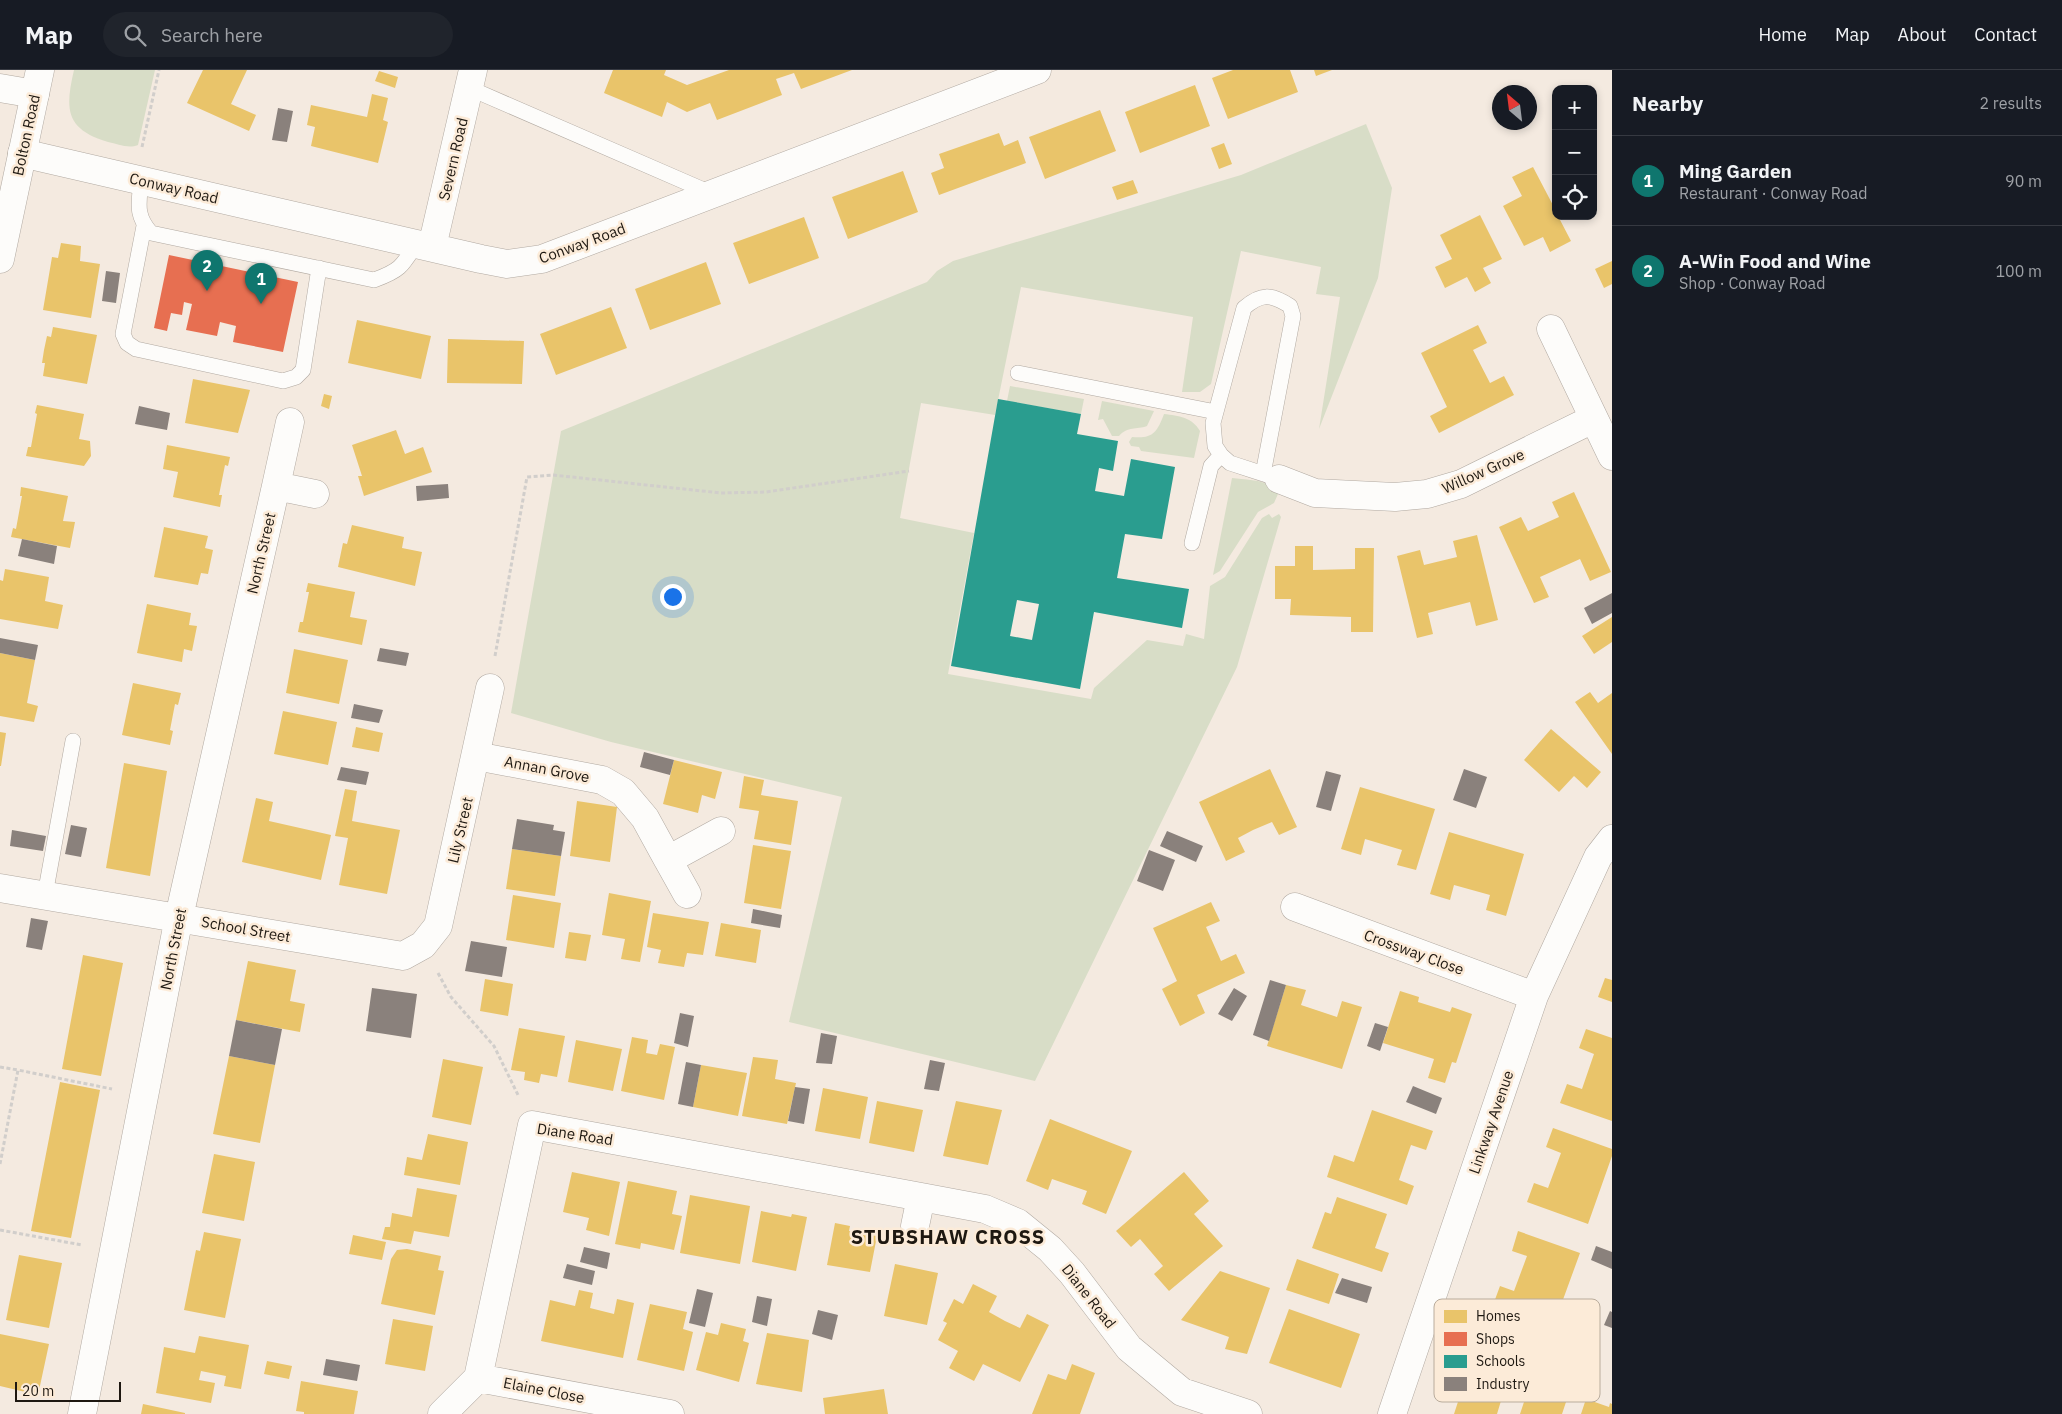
<!DOCTYPE html>
<meta charset="utf-8">
<style>
body{margin:0;font-family:"IBM Plex Sans",sans-serif;background:#20242c;color:#f1f3f6}
.controls{position:absolute;right:15px;top:15px;display:grid;overflow:hidden;border-radius:10px;box-shadow:0 2px 8px #0003}
.controls button{width:45px;height:45px;display:grid;place-items:center;padding:0;border:0;border-bottom:1px solid #363941;background:#171b24;color:#f1f3f6;font:25px sans-serif}
.compass{position:absolute;left:1492px;top:15px;width:45px;height:45px;border-radius:50%;background:#171b24;box-shadow:0 2px 8px #0003;rotate:332deg}
.scale{position:absolute;left:15px;bottom:12px;width:106px;box-sizing:border-box;padding-left:5px;border:2px solid #1e1811;border-top:0;font-size:14px;line-height:18px;white-space:nowrap;color:#1e1811;-webkit-text-stroke:4px #fcebd8;paint-order:stroke}
.you{position:absolute;left:672px;top:526px;width:18px;height:18px;margin:-12px;border:4px solid #fff;border-radius:50%;background:#1a73e8;box-shadow:0 0 0 8px #1a73e833}
.badge{display:grid;place-items:center;width:32px;height:32px;border-radius:50%;background:#0f766e;color:#fff;font-size:16px;font-weight:700}
.pin{position:absolute;translate:-50% -41px;filter:drop-shadow(0 1px 2px #0008)}
.pin::after{content:'';position:absolute;top:26px;width:18px;height:15px;background:inherit;clip-path:polygon(0 0,100% 0,50% 100%)}
.list{margin:0;padding:0;list-style:none}
h2{display:flex;justify-content:space-between;align-items:center;height:65px;margin:0;padding:0 20px;font-size:21px}
h2 small{font-size:16px;font-weight:400;color:#9ea1a6}
.list li{display:grid;grid-template-columns:32px 1fr auto;gap:15px;align-items:center;box-sizing:border-box;height:90px;padding:0 20px;border-top:1px solid #363941}
.list b{display:block;font-size:19px;white-space:nowrap}
.list p{margin:0;font-size:16px;white-space:nowrap;color:#9ea1a6}
.list em{font-size:16px;font-style:normal;color:#9ea1a6}
.icon{flex:none;width:28px;height:28px;fill:none;stroke:currentColor;stroke-width:2;stroke-linecap:round;stroke-linejoin:round}
.map{position:relative;flex:none;width:1612px;height:1344px;overflow:hidden}
header{display:flex;align-items:center;gap:30px;box-sizing:border-box;height:70px;padding:0 25px;background:#171b24;border-bottom:1px solid #363941}
header strong{font-size:24px}
nav{display:flex;gap:28px;margin-inline-start:auto;font-size:18px}
.search{width:350px;height:45px;background:#20242c;display:flex;align-items:center;gap:12px;box-sizing:border-box;padding:0 18px;border-radius:28px;color:#9ea1a6;font-size:19px}
main{display:flex}
aside{flex:1;background:#171b24}
.map>svg:first-child{display:block}
.green{fill:#d8ddc7}
.homes{fill:#e9c46a}
.shops{fill:#e76f51}
.schools{fill:#2a9d8f;fill-rule:evenodd}
.industry{fill:#8a817c}
.lines{fill:none;stroke-linecap:round;stroke-linejoin:round}
.service-casing{stroke:#b1a9a1;stroke-width:16}
.minor-casing{stroke:#b1a9a1;stroke-width:29}
.primary-casing{stroke:#b1a9a1;stroke-width:29}
.path{stroke:#d1cecb;stroke-width:3;stroke-dasharray:4 2.5;stroke-linecap:butt}
.service{stroke:#fdfcfa;stroke-width:15}
.minor{stroke:#fdfcfa;stroke-width:28}
.primary{stroke:#fdfcfa;stroke-width:28}
.labels{text-anchor:middle;dominant-baseline:central;stroke-width:5;stroke-linejoin:round;paint-order:stroke}
.street-label{font-size:15px;fill:#1e1811;stroke:#fcebd8}
.district-label{font-size:20px;font-weight:bold;letter-spacing:1px;fill:#1e1811;stroke:#fcebd8}
.key{fill:#fcebd8;stroke:#b9ac9c;stroke-width:1}
.key-label{font-size:14px;fill:#1e1811}
</style>
<header>
<strong>Map</strong>
<div class="search"><svg class="icon" aria-label="search" viewBox="0 0 24 24"><circle cx="10" cy="10" r="6"/><path d="M15 15l6 6"/></svg>Search here</div>
<nav><a>Home</a><a>Map</a><a>About</a><a>Contact</a></nav>
</header>
<main>
<div class="map">
<svg width="1612" height="1344" viewBox="0 0 1612 1344">
<rect width="100%" height="100%" fill="#f4eae0"/>
<path class="green" d="M74,0h81l-17,75c-10,4 -20,-1 -30,-3 -43,-13 -43,-33 -34,-72z
M1366,54l26,64 -14,90 -59,151 21,-132 -24,-3 5,-27 -80,-16 -30,133 -11,8h-18l11,-75 -172,-30 -26,128 -74,-12 -21,115 74,15 -26,141 143,25 3,-11 53,-48 36,6 3,-12 18,5 6,-53 15,-9 37,-59 7,-4 3,4 7,-4 2,3 -44,150 -202,414 -246,-59 53,-225 -231,-55 -100,-29 50,-282 366,-149 10,-11 16,-10 288,-86z
M1010,316l74,13 -3,15 -74,-13z
M1102,331l52,10 -7,15c-11,4 -19,0 -28,10h-7l-9,-17 -5,1z
M1164,344c15,2 28,3 36,17l-6,27 -53,-7 -2,-4 -8,-1 -2,-4 3,-5c20,2 25,-4 32,-23z
M1232,408c14,2 40,1 46,16l-4,9 -16,9 -38,59 -7,4z"/>
<path class="homes" d="M203,0h44l-16,34 25,11 -7,16 -62,-28z
M613,0h53l-2,5 23,10 42,-15h123l-51,19 -7,-16 -18,6 6,16 -65,25 -7,-17 -23,9 -20,-10 -5,15 -58,-24z
M1233,0h57l8,22 -70,27 -16,-41z
M1314,0h18l-16,6z
M379,1l19,6 -3,11 -20,-7z
M1195,15l15,41 -70,27 -15,-41z
M372,24l16,4 -5,22 5,2 -10,41 -67,-17 4,-19 -8,-2 4,-20 56,12z
M1100,40l16,41 -71,28 -16,-42z
M999,63l5,13 14,-6 8,23 -87,32 -8,-22 13,-5 -5,-14z
M1224,73l8,21 -13,5 -8,-21z
M1533,97l23,44v5h2l13,25 -21,11 -7,-15 -19,9 -21,-40 19,-10 -10,-19z
M903,101l15,41 -70,27 -16,-42z
M1133,110l5,13 -21,7 -5,-13z
M1480,145l22,44 -19,9 8,15 -16,9 -8,-15 -22,11 -10,-21 17,-8 -12,-24z
M804,147l15,41 -70,26 -16,-41z
M61,173l20,3 -1,15 20,3 -9,54 -48,-8 9,-53 6,1z
M1612,191v23l-8,4 -9,-19z
M706,192l15,42 -71,26 -15,-41z
M611,237l16,41 -71,27 -16,-41z
M357,250l74,16 -10,43 -73,-16z
M1478,255l9,18 -14,7 17,33 14,-7 10,19 -75,38 -9,-17 17,-9 -26,-54z
M53,257l44,8 -10,49 -44,-8 2,-13h-3l2,-13 3,-14 4,1z
M448,269l76,2 -2,43 -75,-1z
M193,309l57,11 -12,43 -53,-10z
M324,324l8,2 -3,13 -8,-3z
M37,335l47,9 -5,25 11,2 1,15 -7,10 -58,-10 2,-9h3l6,-33 -2,-1z
M396,360l9,24 18,-7 9,25 -68,24 -6,-20h4l-10,-31z
M167,375l63,12 -2,9 -3,-1 -6,30h3l-2,12 -47,-10 5,-25 -15,-3z
M21,417l47,9 -5,25 12,1 -5,26 -59,-11 2,-9 3,1 6,-33h-2z
M1574,422l37,80 -21,9 -10,-22 -40,18 9,20 -15,6 -35,-76 22,-10 7,14 31,-14 -7,-15z
M352,455l52,12 -2,11 20,4 -7,34 -77,-19 5,-24 4,1z
M164,457l44,9 -3,12 8,2 -5,24 -7,-1 -3,12 -44,-8z
M1477,465l21,85 -22,6 -6,-24 -42,11 5,21 -16,4 -20,-82 23,-6 4,15 33,-8 -4,-16z
M1295,476h18v24l42,-1v-21h19l-1,84h-22v-15l-61,-2 1,-16h-16v-33h20z
M5,499l44,8 -4,24 18,4 -5,24 -58,-10v-39l3,1z
M308,513l47,9 -5,25 17,3 -5,25 -64,-13 2,-10h3l6,-30h-3z
M147,534l44,9 -2,12 8,1 -5,25 -8,-2 -2,13 -45,-9z
M1612,547v25l-18,12 -12,-18z
M294,579l54,11 -9,44 -53,-11z
M0,583l35,7 -8,43 11,3 -4,16 -34,-6z
M133,613l48,10 -3,12 -3,-1 -5,26 3,1 -3,14 -48,-10z
M1590,622l8,11 14,-10v61l-37,-52z
M283,641l54,11 -9,43 -54,-11z
M356,657l27,6 -4,19 -27,-5z
M1551,659l50,43 -14,16 -13,-12 -15,16 -35,-32z
M0,662l6,1 -5,33h-1z
M674,690l48,12 -7,27 -13,-4 -4,18 -35,-9z
M124,693l43,8 -17,105 -44,-8z
M1270,699l27,58 -18,8 -7,-13 -19,8 -15,8 7,14 -19,9 -27,-59z
M744,706l20,4 -3,15 37,6 -7,44 -37,-6 5,-28 -20,-3z
M1360,717l75,22 -19,61 -19,-5 5,-15 -37,-11 -4,16 -20,-6z
M345,719l12,2 -5,30 48,9 -13,64 -48,-9 9,-47 -13,-2z
M256,728l17,4 -4,19 62,14 -10,45 -79,-18z
M577,731l40,6 -7,55 -40,-6z
M1449,762l75,22 -18,62 -20,-6 4,-15 -36,-10 -4,15 -20,-6z
M753,775l38,6 -10,58 -37,-6z
M512,779l49,7 -6,40 -49,-7z
M609,823l42,8 -11,61 -19,-3 4,-20 -23,-4z
M513,825l48,8 -7,45 -48,-8z
M1211,832l9,19 -14,6 15,34 15,-7 9,19 -48,22 8,18 -25,13 -18,-37 15,-8 -24,-53z
M653,843l56,9 -6,33 -16,-2 -3,14 -26,-4 3,-13 -14,-3z
M721,853l40,7 -5,33 -41,-7z
M569,862l22,3 -5,26 -21,-3z
M83,885l40,8 -22,113 -39,-7z
M248,891l48,9 -6,31 15,3 -5,28 -64,-12z
M1605,908l7,2v22l-14,-5z
M485,909l28,5 -5,32 -28,-5z
M1286,915l20,5 -5,15 36,12 5,-16 20,6 -20,62 -75,-23z
M1400,921l19,6 -1,5 32,10 2,-5 20,7 -16,49 -4,-1 -7,21 -17,-5 6,-19 -51,-16z
M519,958l46,8 -8,41 -16,-3 -2,9 -15,-3 1,-8 -14,-2z
M1586,959l26,9v83l-52,-18 7,-19 15,5 12,-35 -15,-6z
M632,967l16,3 -2,13 11,2 3,-11 15,3 -11,53 -43,-9z
M576,970l46,9 -9,42 -45,-9z
M229,986l46,9 -15,78 -47,-9z
M753,987l25,3 -3,19 21,4 -9,41 -45,-8z
M443,989l40,8 -12,58 -39,-8z
M701,995l46,8 -9,43 -45,-9z
M60,1012l40,8 -29,148 -40,-7z
M823,1018l45,9 -8,42 -45,-8z
M877,1031l46,9 -9,42 -45,-9z
M956,1031l46,9 -14,55 -45,-9z
M1372,1040l61,21 -7,19 -15,-5 -7,20 -5,15 15,6 -7,19 -80,-28 7,-22 20,7z
M1050,1049l82,32 -26,63 -24,-10 5,-13 -35,-12 -4,11 -22,-9z
M1553,1058l59,21v7l-24,68 -61,-22 7,-19 14,5 13,-35 -15,-6z
M428,1064l40,8 -8,43 -56,-10 3,-18 15,3z
M214,1084l41,8 -11,59 -42,-8z
M572,1102l48,10 -11,54 -23,-6 3,-12 -26,-6z
M1184,1102l25,29 -15,13 29,32 -54,45 -15,-17 9,-8 -23,-27 -9,8 -15,-16z
M628,1111l49,10 -5,23 10,2 -8,34 -33,-7 -1,6 -25,-5z
M417,1118l40,7 -8,42 -35,-6 -3,13 -29,-5 3,-12h5l2,-14 20,4z
M690,1125l60,11 -10,58 -60,-11z
M1337,1127l50,17 -12,34 14,5 -7,19 -70,-24 13,-36 6,2z
M761,1141l30,6 1,-3 15,3 -11,54 -44,-9z
M835,1153l15,3 -1,5 28,5 -7,36 -43,-7z
M1518,1161l62,22 -27,74 -60,-22 7,-19 14,5 13,-35 -15,-5z
M204,1162l37,7 -16,79 -41,-8 12,-60 4,1z
M353,1165l33,7 -4,18 -33,-6z
M407,1179l34,7 -3,14 6,1 -9,44 -54,-11 10,-45 6,-9z
M19,1185l43,8 -13,65 -43,-8z
M1297,1189l42,15 -10,30 -43,-14z
M895,1194l43,9 -11,52 -43,-9z
M1220,1201l50,17 -23,66 -22,-5 4,-12 -48,-17z
M973,1214l24,12 -8,16 16,9 15,7 7,-14 22,11 -29,57 -37,-18 -9,17 -25,-13 9,-17 -20,-11 9,-17 -4,-2 11,-22 9,5z
M579,1220l14,3 -3,15 24,6 3,-15 17,4 -11,55 -82,-17 9,-41 25,6z
M650,1234l37,8 -4,17 10,3 -9,39 -47,-11z
M1289,1239l71,25 -19,54 -72,-25z
M393,1249l40,7 -8,45 -40,-7z
M721,1253l25,6 -3,12 6,2 -10,39 -43,-12 10,-38 12,3z
M767,1263l42,7 -7,52 -46,-8z
M0,1264l49,10 -11,51 -38,-9z
M199,1266l50,9 -8,44 -17,-3 2,-10 -25,-5 -2,9 16,3 -4,20 -55,-10 8,-46 31,6z
M1472,1289l38,12 -13,43h-43z
M267,1291l25,5 -3,13 -25,-5z
M1072,1294l23,9 -15,41h-48l16,-40 18,6z
M1532,1308l38,12 -8,24h-42z
M301,1311l57,10 -4,23h-50v-2l-8,-1z
M884,1319l4,25h-63l-2,-16z
M1586,1329l23,8 1,-4 2,1v10h-31z
M143,1334l42,9v1h-44z"/>
<path class="shops" d="M169,185l129,27 -15,70 -50,-10 3,-16 -16,-4 -3,14 -31,-6 6,-26 -8,-2 -2,13 -11,-2 -4,18 -13,-3z"/>
<path class="schools" d="M998,329l83,15 -4,20 41,7 -5,30 -14,-3 -4,23 29,5 7,-37 44,8 -13,72 -37,-5 -8,44 72,11 -7,39 -88,-16 -14,77 -129,-23zM1017,530l22,4 -7,36 -22,-4z"/>
<path class="industry" d="M278,38l15,3 -6,31 -15,-2z
M106,201l14,2 -4,30 -14,-2z
M139,336l31,7 -3,17 -32,-6z
M448,414l1,14 -32,3 -1,-15z
M22,469l35,7 -3,18 -36,-8z
M1612,523v20l-20,11 -8,-16z
M0,568l38,7 -3,15 -35,-7z
M380,578l29,5 -3,13 -29,-5z
M354,634l29,6 -4,13 -28,-5z
M644,682l30,8 -4,15 -30,-8z
M341,697l28,5 -3,13 -29,-5z
M1464,699l23,8 -11,31 -23,-8z
M1326,701l15,4 -10,36 -15,-4z
M517,749l37,6 -1,5 12,2 -4,24 -49,-7z
M71,755l16,3 -6,29 -16,-3z
M12,760l34,6 -3,15 -33,-5z
M1167,761l36,15 -7,16 -36,-16z
M1149,780l26,10 -12,31 -26,-10z
M753,839l29,6 -2,13 -29,-5z
M31,848l17,3 -6,29 -16,-3z
M471,871l36,6 -5,30 -37,-6z
M1270,910l16,5 -17,56 -16,-6z
M372,918l45,6 -6,44 -45,-7z
M1234,918l13,8 -15,25 -14,-7z
M680,943l14,3 -6,31 -14,-4z
M236,950l46,9 -7,36 -46,-9z
M1375,953l13,4 -8,24 -13,-5z
M821,963l16,3 -5,28 -16,-1z
M930,990l15,3 -6,28 -15,-2z
M686,992l15,3 -8,42 -15,-3z
M1413,1016l29,12 -6,16 -30,-12z
M795,1017l15,2 -6,35 -16,-3z
M1596,1176l16,6v17l-21,-9z
M584,1177l26,6 -3,16 -27,-7z
M567,1194l28,7 -3,14 -29,-7z
M1342,1208l30,9 -5,16 -32,-10z
M697,1219l16,4 -8,34 -16,-4z
M757,1226l15,3 -5,27 -15,-4z
M818,1240l20,5 -6,25 -20,-6z
M1610,1241l2,1v16l-8,-3z
M326,1289l34,6 -3,16 -34,-6z"/>
<g class="lines">
<defs>
<path id="service" d="M469,18l244,106
M141,111c-2,22 -6,34 10,52l223,47c25,-9 28,-13 42,-36
M144,156l-21,108 4,9 9,6 147,32 13,-4 7,-7 16,-102
M1018,303l198,39
M1263,404l30,-158 -3,-10c-19,-12 -29,-13 -46,2l-31,115 2,23 6,9 9,8 49,16
M1192,473l19,-77 10,-11
M45,825l28,-154"/>
<path id="minor" d="M0,18l35,6
M22,83l459,106 26,5 35,-5 495,-189
M432,177l41,-177
M1551,259l61,127
M1279,409l36,14 80,4 32,-3 34,-10 132,-65
M276,416l14,-64
M476,686l126,24 21,12 22,26 23,42 53,-29
M668,790l19,34
M0,818l403,68 20,-11 15,-19 52,-238
M1295,837l239,89
M915,1156l6,-29 64,12 33,14 32,26 22,24 57,75 53,44 66,22
M478,1308l192,36
M82,1344l97,-497 97,-431 39,8
M442,1344l36,-36 54,-253 389,72
M1392,1344l142,-418 64,-139 14,-18"/>
<path id="primary" d="M0,189l40,-189"/>
</defs>
<use href="#service" class="service-casing"/>
<use href="#minor" class="minor-casing"/>
<use href="#primary" class="primary-casing"/>
<path class="path" d="M142,77l17,-77
M495,586l32,-179 26,-2 168,18 45,-1 143,-21
M438,903l13,24 43,49 25,51
M0,997l18,3
M0,1094l18,-94 94,19
M0,1160l82,15"/>
<use href="#service" class="service"/>
<use href="#minor" class="minor"/>
<use href="#primary" class="primary"/>
</g>
<g class="labels">
<g class="street-label">
<text transform="translate(26 65) rotate(-78)">Bolton Road</text>
<text transform="translate(453 89) rotate(-77)">Severn Road</text>
<text transform="translate(174 118) rotate(13)">Conway Road</text>
<text transform="translate(582 173) rotate(-20)">Conway Road</text>
<text transform="translate(1483 401) rotate(-24)">Willow Grove</text>
<text transform="translate(261 483) rotate(-77)">North Street</text>
<text transform="translate(547 699) rotate(11)">Annan Grove</text>
<text transform="translate(460 760) rotate(-77)">Lily Street</text>
<text transform="translate(246 859) rotate(10)">School Street</text>
<text transform="translate(173 879) rotate(-79)">North Street</text>
<text transform="translate(1414 882) rotate(20)">Crossway Close</text>
<text transform="translate(1491 1052) rotate(-71)">Linkway Avenue</text>
<text transform="translate(575 1064) rotate(9)">Diane Road</text>
<text transform="translate(1089 1226) rotate(52)">Diane Road</text>
<text transform="translate(544 1320) rotate(11)">Elaine Close</text>
</g>
<g class="district-label">
<text x="948" y="1166">STUBSHAW CROSS</text>
</g>
</g>
<rect x="1434" y="1229" width="166" height="103" rx="8" class="key"/>
<rect x="1444" y="1240" width="23" height="13" fill="#e9c46a"/>
<rect x="1444" y="1262" width="23" height="14" fill="#e76f51"/>
<rect x="1444" y="1285" width="23" height="13" fill="#2a9d8f"/>
<rect x="1444" y="1307" width="23" height="14" fill="#8a817c"/>
<g class="key-label">
<text x="1476" y="1251">Homes</text>
<text x="1476" y="1274">Shops</text>
<text x="1476" y="1296">Schools</text>
<text x="1476" y="1319">Industry</text>
</g>
</svg>
<div class="controls">
<button>+</button>
<button>−</button>
<button><svg class="icon" aria-label="locate" viewBox="0 0 24 24"><circle cx="12" cy="12" r="6"/><path d="M12 2v4M12 18v4M2 12h4M18 12h4"/></svg></button>
</div>
<svg class="compass" viewBox="-18 -18 36 36"><path d="M0-13l5 13h-10z" fill="#e53935"/><path d="M0 13l5-13h-10z" fill="#9ea1a6"/></svg>
<div class="scale">20 m</div>
<div class="you"></div>
<div class="pin badge" style="left:261px;top:234px">1</div>
<div class="pin badge" style="left:207px;top:221px">2</div>
</div>
<aside>
<h2>Nearby<small>2 results</small></h2>
<ul class="list">
<li><span class="badge">1</span><div><b>Ming Garden</b><p>Restaurant · Conway Road</p></div><em>90 m</em></li>
<li><span class="badge">2</span><div><b>A-Win Food and Wine</b><p>Shop · Conway Road</p></div><em>100 m</em></li>
</ul>
</aside>
</main>
